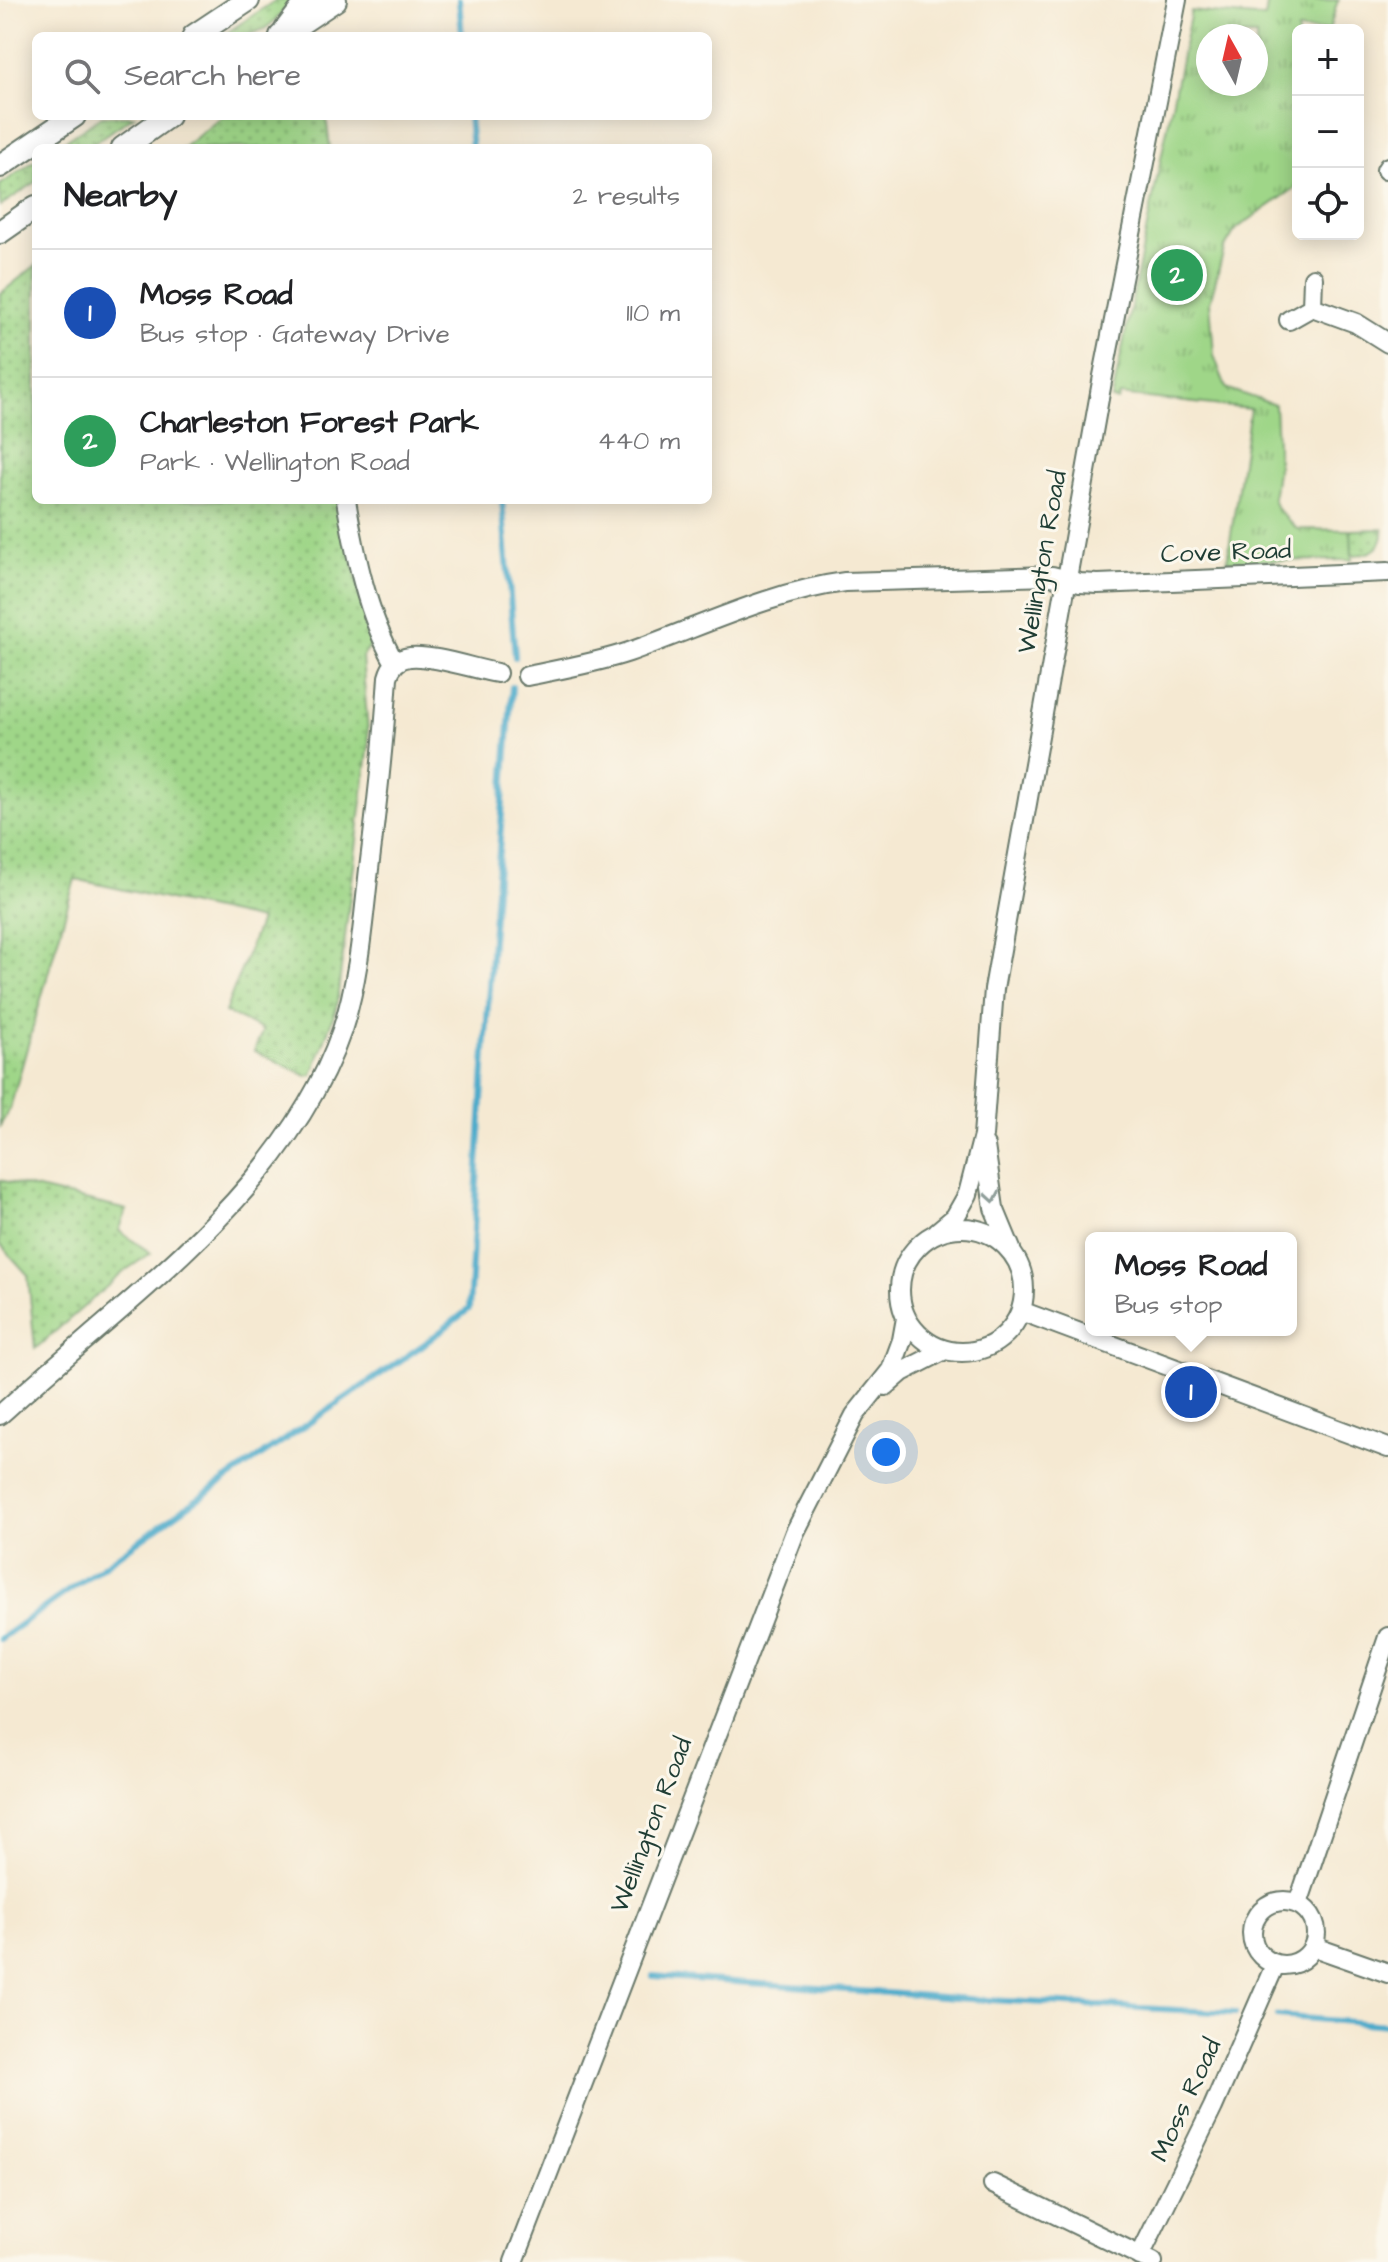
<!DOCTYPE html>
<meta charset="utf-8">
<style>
body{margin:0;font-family:"Architects Daughter",sans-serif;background:#f2f2f2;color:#202124}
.controls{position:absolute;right:24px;top:24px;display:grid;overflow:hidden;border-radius:12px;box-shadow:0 4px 20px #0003}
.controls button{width:72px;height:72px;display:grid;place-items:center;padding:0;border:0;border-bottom:2px solid #e0e0e0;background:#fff;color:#202124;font:40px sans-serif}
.compass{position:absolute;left:1196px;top:24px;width:72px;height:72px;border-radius:50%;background:#fff;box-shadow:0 4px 20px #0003;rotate:352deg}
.you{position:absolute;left:886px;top:1452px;width:28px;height:28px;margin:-20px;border:6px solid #fff;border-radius:50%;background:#1a73e8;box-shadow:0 0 0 12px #1a73e833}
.badge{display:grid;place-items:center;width:52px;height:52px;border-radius:50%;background:#1a73e8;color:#fff;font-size:26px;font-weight:700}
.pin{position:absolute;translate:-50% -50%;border:4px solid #fff;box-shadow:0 2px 8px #0006}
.popup{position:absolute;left:1085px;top:1232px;width:212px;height:104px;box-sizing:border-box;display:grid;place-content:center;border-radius:12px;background:#fff;filter:drop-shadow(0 2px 6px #0005);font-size:26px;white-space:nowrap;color:#757577}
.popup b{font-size:30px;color:#202124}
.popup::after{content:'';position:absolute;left:50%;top:100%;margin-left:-16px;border:16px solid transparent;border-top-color:#fff}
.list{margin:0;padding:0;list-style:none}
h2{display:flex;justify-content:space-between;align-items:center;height:104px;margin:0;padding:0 32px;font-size:34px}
h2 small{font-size:26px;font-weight:400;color:#757577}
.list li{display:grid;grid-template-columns:52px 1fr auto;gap:24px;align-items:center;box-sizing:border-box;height:128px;padding:0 32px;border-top:2px solid #e0e0e0}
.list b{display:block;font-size:30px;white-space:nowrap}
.list p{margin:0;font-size:26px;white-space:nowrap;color:#757577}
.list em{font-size:26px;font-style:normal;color:#757577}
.icon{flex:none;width:44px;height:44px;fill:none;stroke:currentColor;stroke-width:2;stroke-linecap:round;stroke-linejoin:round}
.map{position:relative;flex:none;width:1388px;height:2262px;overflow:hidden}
.search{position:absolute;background:#fff;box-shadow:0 4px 20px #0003;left:32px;top:32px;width:680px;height:88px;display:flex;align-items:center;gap:20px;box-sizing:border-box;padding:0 28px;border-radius:12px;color:#757577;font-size:30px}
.panel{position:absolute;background:#fff;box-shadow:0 4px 20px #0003;left:32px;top:144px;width:680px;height:360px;border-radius:12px}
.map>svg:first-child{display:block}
.grass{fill:url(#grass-dots);stroke:#5f8a5e;stroke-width:2}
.park{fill:url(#park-tufts);stroke:#5f8a5e;stroke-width:2;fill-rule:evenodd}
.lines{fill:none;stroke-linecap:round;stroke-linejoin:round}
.stream{stroke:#4baaca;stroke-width:6}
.minor-casing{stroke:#6a796b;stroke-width:22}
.major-casing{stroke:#6a796b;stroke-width:26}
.minor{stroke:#fff;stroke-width:18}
.major{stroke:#fff;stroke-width:22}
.oneway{stroke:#8f9e9a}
.labels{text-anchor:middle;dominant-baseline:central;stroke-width:6;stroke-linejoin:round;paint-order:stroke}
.street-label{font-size:26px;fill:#1f3d34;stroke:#fbf7ec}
</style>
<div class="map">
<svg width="1388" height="2262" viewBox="0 0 1388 2262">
<defs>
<pattern id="grass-dots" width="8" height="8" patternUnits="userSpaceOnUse" patternTransform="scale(2)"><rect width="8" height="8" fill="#9fd688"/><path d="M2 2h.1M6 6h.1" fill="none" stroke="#81af70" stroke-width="1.8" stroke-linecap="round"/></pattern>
<pattern id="park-tufts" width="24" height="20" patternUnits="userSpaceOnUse" patternTransform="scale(2)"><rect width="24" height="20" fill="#9fd688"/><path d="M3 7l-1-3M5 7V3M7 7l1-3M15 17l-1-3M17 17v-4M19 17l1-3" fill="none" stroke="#81af70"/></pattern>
</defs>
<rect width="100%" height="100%" fill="#fbf7ec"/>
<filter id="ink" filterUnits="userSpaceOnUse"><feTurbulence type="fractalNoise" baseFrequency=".0125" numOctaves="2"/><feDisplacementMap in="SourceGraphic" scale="16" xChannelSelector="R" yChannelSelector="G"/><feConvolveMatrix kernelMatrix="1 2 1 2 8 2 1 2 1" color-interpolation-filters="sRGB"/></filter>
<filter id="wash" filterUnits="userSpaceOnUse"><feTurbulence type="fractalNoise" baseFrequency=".006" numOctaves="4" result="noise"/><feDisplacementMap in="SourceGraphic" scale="32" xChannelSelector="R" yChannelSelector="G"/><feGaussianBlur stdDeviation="1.8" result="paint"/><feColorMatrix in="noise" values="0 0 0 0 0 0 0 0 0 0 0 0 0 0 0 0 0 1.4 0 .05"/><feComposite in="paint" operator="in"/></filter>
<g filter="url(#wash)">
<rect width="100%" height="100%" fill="#f5e9d2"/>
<path class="grass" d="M276,0h16c-22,31 -33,36 -70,36z
M102,116h32l-48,32h-32z
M223,116h103l4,32h-147z
M36,160v22l-36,24v-21z
M36,265v235h303l32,145 -9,12 7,87 -33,265 -24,66 -5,1 -53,-25 9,-21 -38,-18 35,-92 -185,-41 -65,229 -10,18v-832z
M1383,529c2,20 -14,26 -31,26l-1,-25z
M0,1180l127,30 -8,21 32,22 -25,17 -91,79 -7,-74 -28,-31z"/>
<path class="park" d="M1268,0h70l-9,30h-31v153l-3,5 -59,41 -12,20 -14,53 4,53 12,33 49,17 3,60 -5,34 4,10 20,20 54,1 1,30 -125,1 23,-152 -130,-14 -2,6 -6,-2 79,-388 74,7zM1208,36h48v48h-48z"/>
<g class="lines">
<path class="stream" d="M459,0l3,36
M469,116l3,32
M502,500l13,157
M0,1639l202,-143 221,-151 46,-36 23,-369 20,-253
M653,1976l317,23 265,14
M1277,2016l111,9"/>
</g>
</g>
<g filter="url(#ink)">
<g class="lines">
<defs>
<path id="minor" d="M284,29l22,-29
M1386,170l2,-3
M1312,307l1,-29
M1289,320l23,-13 44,16 32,20
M346,500c9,54 21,115 49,163
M527,676c34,-7 69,-13 102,-24 71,-25 141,-60 216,-70l207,-6 28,7 18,1 290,-12
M985,1146l9,62 17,41
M900 1290a62 62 0 1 1 124 0a62 62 0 1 1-124 0Z
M937,1232l18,-15 13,-23 15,-58 11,-147 109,-613 74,-376
M1021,1311l367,137
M886,1386l16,-14 43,-22
M0,1415c121,-112 287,-223 342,-385 17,-51 21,-107 27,-161 8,-64 15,-128 19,-192 3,-11 10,-19 22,-20 20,-3 65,12 87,16
M1252 1933a32 32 0 1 1 64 0a32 32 0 1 1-64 0Z
M1298,1904l90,-267
M1314,1947l74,26
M993,2184l160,78
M1140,2256l73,-149 62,-142
M514,2262l281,-730 60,-117 36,-45 11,-30 4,-22"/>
<path id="major" d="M194,36l54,-36
M281,36l54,-36
M123,148l45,-32
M0,166l74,-50
M0,232l36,-25"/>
</defs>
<use href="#minor" class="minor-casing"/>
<use href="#major" class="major-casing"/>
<use href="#minor" class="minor"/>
<use href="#major" class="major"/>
</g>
<defs><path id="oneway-chevron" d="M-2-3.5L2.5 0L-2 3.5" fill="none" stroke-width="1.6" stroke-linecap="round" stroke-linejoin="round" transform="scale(2)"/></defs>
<use class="oneway" href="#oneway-chevron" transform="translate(993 1197) rotate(80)"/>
</g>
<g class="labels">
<g class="street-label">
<text transform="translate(1226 552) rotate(-2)">Cove Road</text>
<text transform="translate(1042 562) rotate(-80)">Wellington Road</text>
<text transform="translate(651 1825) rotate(-69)">Wellington Road</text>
<text transform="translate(1186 2100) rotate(-65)">Moss Road</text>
</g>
</g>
</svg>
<div class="controls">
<button>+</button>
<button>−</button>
<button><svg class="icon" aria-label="locate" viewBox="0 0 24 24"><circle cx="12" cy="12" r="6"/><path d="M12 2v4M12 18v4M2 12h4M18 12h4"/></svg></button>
</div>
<svg class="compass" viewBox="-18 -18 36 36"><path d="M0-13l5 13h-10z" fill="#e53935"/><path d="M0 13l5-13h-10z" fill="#757577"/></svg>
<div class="you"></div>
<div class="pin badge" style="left:1191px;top:1392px;background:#1a4fb4">1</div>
<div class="popup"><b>Moss Road</b>Bus stop</div>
<div class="pin badge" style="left:1177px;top:275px;background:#2e9e5b">2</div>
<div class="search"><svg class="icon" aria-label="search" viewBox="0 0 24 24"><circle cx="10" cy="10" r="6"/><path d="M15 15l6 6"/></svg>Search here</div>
<section class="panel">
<h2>Nearby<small>2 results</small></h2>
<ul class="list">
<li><span class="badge" style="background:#1a4fb4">1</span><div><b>Moss Road</b><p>Bus stop · Gateway Drive</p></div><em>110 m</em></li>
<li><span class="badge" style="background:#2e9e5b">2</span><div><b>Charleston Forest Park</b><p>Park · Wellington Road</p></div><em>440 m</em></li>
</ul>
</section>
</div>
